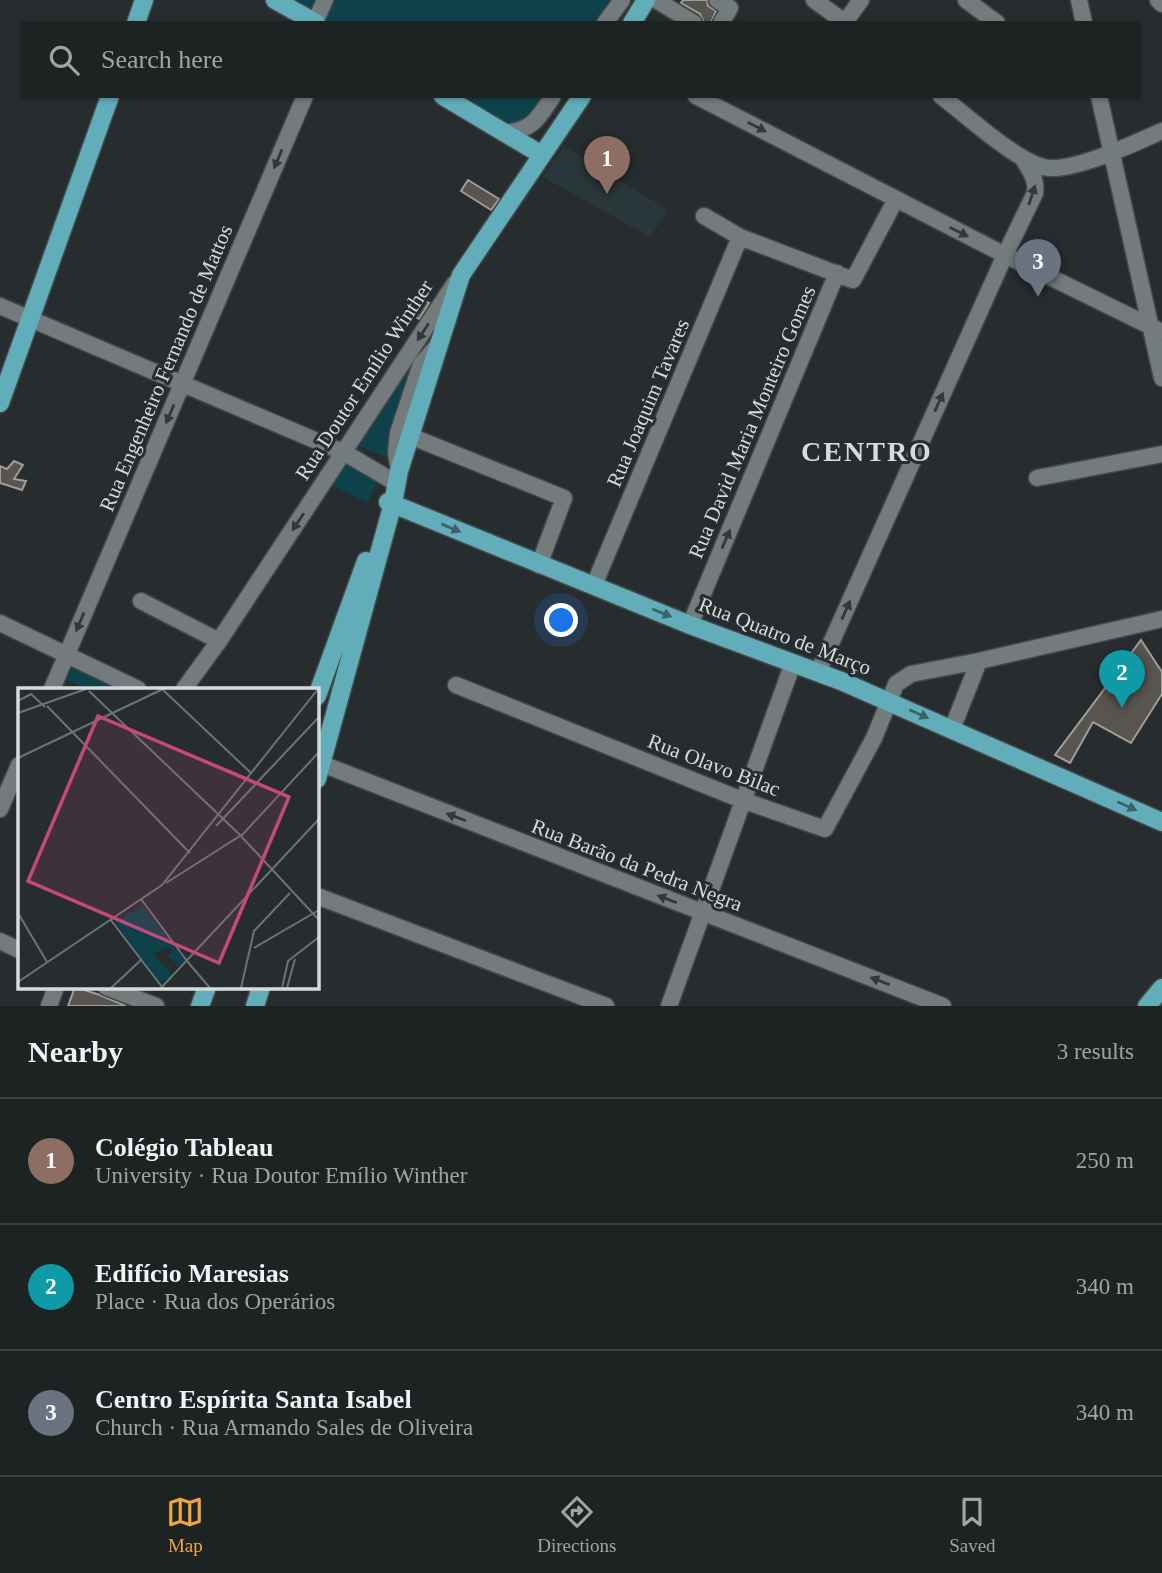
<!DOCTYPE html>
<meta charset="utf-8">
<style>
body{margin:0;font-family:"Times New Roman",serif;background:#2a2f2f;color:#f1f3f6}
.you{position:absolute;left:562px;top:621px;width:24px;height:24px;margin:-18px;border:5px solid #fff;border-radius:50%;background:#1a73e8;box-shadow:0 0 0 10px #1a73e833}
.badge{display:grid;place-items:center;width:46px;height:46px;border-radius:50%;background:#eea73d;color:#fff;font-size:23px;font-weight:700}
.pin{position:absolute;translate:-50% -58px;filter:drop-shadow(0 2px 4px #0008)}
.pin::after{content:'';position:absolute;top:37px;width:24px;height:21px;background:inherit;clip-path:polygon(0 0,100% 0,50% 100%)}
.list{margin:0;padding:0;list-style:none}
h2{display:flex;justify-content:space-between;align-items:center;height:91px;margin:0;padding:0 28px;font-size:30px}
h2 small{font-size:23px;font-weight:400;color:#a0a4a5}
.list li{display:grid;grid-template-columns:46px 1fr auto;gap:21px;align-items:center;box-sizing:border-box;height:126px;padding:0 28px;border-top:2px solid #3b3f40}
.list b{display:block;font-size:26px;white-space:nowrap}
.list p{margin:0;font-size:23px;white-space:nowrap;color:#a0a4a5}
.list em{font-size:23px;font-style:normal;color:#a0a4a5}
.icon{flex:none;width:38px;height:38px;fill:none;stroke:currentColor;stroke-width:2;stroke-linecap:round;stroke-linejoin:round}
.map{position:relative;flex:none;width:1162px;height:1006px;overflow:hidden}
.search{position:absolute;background:#1d2222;box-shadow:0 2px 5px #0004;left:21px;right:21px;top:21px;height:77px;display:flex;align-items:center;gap:18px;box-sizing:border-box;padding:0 24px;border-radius:0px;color:#a0a4a5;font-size:26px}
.sheet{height:469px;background:#1d2222}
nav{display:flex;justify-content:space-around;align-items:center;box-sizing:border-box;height:98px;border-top:2px solid #3b3f40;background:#1d2222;font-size:19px;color:#a0a4a5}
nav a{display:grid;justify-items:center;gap:4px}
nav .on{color:#eea73d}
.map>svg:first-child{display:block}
.built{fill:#2a373a}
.green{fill:#0d424a}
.building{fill:#58544f;stroke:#a19d98;stroke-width:2}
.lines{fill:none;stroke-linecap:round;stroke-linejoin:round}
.minor-casing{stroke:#444849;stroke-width:19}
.major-casing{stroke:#444849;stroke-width:21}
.minor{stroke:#737b7c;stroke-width:16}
.major{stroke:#61adb9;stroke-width:18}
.oneway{fill:#32393a}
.oneway2{fill:#3e6066}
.labels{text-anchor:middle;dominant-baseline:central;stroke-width:6;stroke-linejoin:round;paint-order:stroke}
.street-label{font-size:21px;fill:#d7dbdb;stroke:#272d2e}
.district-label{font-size:28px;font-weight:bold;letter-spacing:2px;fill:#d7dbdb;stroke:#272d2e}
.inset-road{fill:none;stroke:#6d7373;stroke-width:2}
.view{fill:#c7497b;fill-opacity:0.15;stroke:#c7497b;stroke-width:3.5}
.inset-edge{fill:none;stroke:#d7dbdb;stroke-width:3.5}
</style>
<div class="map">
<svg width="1162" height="1006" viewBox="0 0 1162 1006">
<rect width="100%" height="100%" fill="#272d2e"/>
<path class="built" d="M564,146l104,64 -18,27 -107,-60z"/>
<path class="green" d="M287,0h325l-15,23h-270z
M458,96h90l-18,28 -15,4z
M416,358l-28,100 -29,-12z
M348,458l31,18 -11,27 -37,-18z
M74,664l56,25h-43l-20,-9z"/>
<path class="building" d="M683,0h24l1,6 8,5 -5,12h-7l-4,-9 -19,-11z
M468,180l31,19 -8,11 -30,-19z
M417,295l12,8 -10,16 -14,-8z
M14,461l9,4 -9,14 12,2 -4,9 -22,-7v-17l7,3z
M1141,640l21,32v22l-31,49 -38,-21 -23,41 -15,-8z
M75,987l25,8 26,11h-58z"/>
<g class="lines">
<defs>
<path id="minor" d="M656,0l38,23
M717,0l13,8 -9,15
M814,0l32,23
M966,0l31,23
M1079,0l5,23
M1158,0l4,4
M315,22l10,-22
M845,22l16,-22
M605,23l17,-23
M696,96l309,159 157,77
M941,96c24,18 80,70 108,72 29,2 86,-25 113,-37
M1099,96l63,282
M503,133c30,-3 34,-13 50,-37
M704,216l36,21 113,43 43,-81
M0,306l345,147 51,30
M410,436l154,62 -25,67
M399,471l-3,-18 2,-20 23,-69 17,-19
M1037,478l125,-24
M594,585l146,-348
M141,601l78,40
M0,623l138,66
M690,625l147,-352
M818,672l187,-417 30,-62c2,-14 -5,-22 -12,-34
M456,685l286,115 83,29 49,-91 22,-54 15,-10 68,-13 183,-42
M52,689l253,-593
M184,689l35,-48 236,-358
M952,729l27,-68
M317,762l626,244
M0,809l19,-44
M317,896l289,110
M0,941l19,9
M106,987l50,19
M49,1006l7,-19
M669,1006l124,-343"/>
<path id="major" d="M275,0l41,23
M136,23l8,-23
M632,23l14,-23
M443,96l99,59
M0,403l110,-307
M388,502l302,123 151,56 321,141
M317,696l49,-135
M317,779l76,-276 6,-32 62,-196 121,-179
M200,1006l7,-19
M255,1006l6,-19
M1147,1006l15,-18"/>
</defs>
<use href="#minor" class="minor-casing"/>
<use href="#major" class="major-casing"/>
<use href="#minor" class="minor"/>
<use href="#major" class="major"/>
</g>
<defs><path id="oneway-solid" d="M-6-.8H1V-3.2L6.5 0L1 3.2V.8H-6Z" transform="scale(1.75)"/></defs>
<g class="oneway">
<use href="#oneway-solid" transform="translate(757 127) rotate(27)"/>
<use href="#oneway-solid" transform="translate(278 159) rotate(113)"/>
<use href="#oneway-solid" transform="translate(1032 195) rotate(-72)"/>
<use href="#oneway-solid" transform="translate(959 232) rotate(27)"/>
<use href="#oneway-solid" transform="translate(423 332) rotate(123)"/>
<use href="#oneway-solid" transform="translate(939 402) rotate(-66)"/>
<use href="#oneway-solid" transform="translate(170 414) rotate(113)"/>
<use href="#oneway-solid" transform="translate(298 522) rotate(124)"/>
<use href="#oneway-solid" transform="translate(726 539) rotate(-67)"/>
<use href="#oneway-solid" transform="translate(846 610) rotate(-66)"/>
<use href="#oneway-solid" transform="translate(80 622) rotate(113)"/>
<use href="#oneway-solid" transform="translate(456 817) rotate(-159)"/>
<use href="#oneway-solid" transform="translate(667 899) rotate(-159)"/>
<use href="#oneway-solid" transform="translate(880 981) rotate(-159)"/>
</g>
<g class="oneway2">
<use href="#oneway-solid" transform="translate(451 528) rotate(23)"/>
<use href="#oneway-solid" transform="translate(662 613) rotate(22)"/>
<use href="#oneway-solid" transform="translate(919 714) rotate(24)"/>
<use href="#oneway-solid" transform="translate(1127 806) rotate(24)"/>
</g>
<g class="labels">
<g class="street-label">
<text transform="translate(166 368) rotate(-67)">Rua Engenheiro Fernando de Mattos</text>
<text transform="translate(364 380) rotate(-57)">Rua Doutor Emílio Winther</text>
<text transform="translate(648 403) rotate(-67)">Rua Joaquim Tavares</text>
<text transform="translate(752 422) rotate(-67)">Rua David Maria Monteiro Gomes</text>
<text transform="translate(785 636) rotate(21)">Rua Quatro de Março</text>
<text transform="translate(714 765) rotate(21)">Rua Olavo Bilac</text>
<text transform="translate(637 865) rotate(21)">Rua Barão da Pedra Negra</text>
</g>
<g class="district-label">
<text x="867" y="451">CENTRO</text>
</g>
</g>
<g transform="translate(18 688)">
<rect width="301" height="301" fill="#272d2e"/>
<path d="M125,218l42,54 -5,7 -12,-11 5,-5 -4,-4 -16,7 19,21 -12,9 -45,-62z" fill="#0d424a"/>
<path class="inset-road" d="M144,1l89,84M71,3l151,144 79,85M0,13l13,-7 14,13M29,18l143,147M0,25l68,-24M0,70l145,-69M198,138l103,-109M148,195l77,-49 76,-82M123,211l46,62M0,225l29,49M92,231l52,68M236,260l65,-38M169,273l23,27M0,294l144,-97 156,-196M93,300l30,-28M143,300l158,-169M223,300l13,-57 36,-38M264,300l6,-27 31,-24M269,300l8,-29"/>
<path class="view" d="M80,28l191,81 -70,166 -191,-82z"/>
<rect width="301" height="301" class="inset-edge"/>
</g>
</svg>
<div class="you"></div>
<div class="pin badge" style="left:607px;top:194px;background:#8d6e63">1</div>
<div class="pin badge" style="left:1122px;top:708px;background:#0f9aa8">2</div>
<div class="pin badge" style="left:1038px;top:297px;background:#6b7280">3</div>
<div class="search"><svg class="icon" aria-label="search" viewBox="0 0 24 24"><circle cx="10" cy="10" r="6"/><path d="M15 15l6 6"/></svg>Search here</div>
</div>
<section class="sheet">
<h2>Nearby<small>3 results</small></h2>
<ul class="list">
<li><span class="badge" style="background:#8d6e63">1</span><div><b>Colégio Tableau</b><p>University · Rua Doutor Emílio Winther</p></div><em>250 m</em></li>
<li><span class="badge" style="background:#0f9aa8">2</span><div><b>Edifício Maresias</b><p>Place · Rua dos Operários</p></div><em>340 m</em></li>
<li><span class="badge" style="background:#6b7280">3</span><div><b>Centro Espírita Santa Isabel</b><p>Church · Rua Armando Sales de Oliveira</p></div><em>340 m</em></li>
</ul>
</section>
<nav>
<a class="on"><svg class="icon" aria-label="map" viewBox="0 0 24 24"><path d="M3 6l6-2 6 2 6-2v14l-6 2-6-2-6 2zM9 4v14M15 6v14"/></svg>Map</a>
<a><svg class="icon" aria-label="directions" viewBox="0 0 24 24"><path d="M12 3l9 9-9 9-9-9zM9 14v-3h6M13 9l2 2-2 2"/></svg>Directions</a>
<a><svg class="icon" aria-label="saved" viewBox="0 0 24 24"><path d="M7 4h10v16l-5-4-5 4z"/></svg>Saved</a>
</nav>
